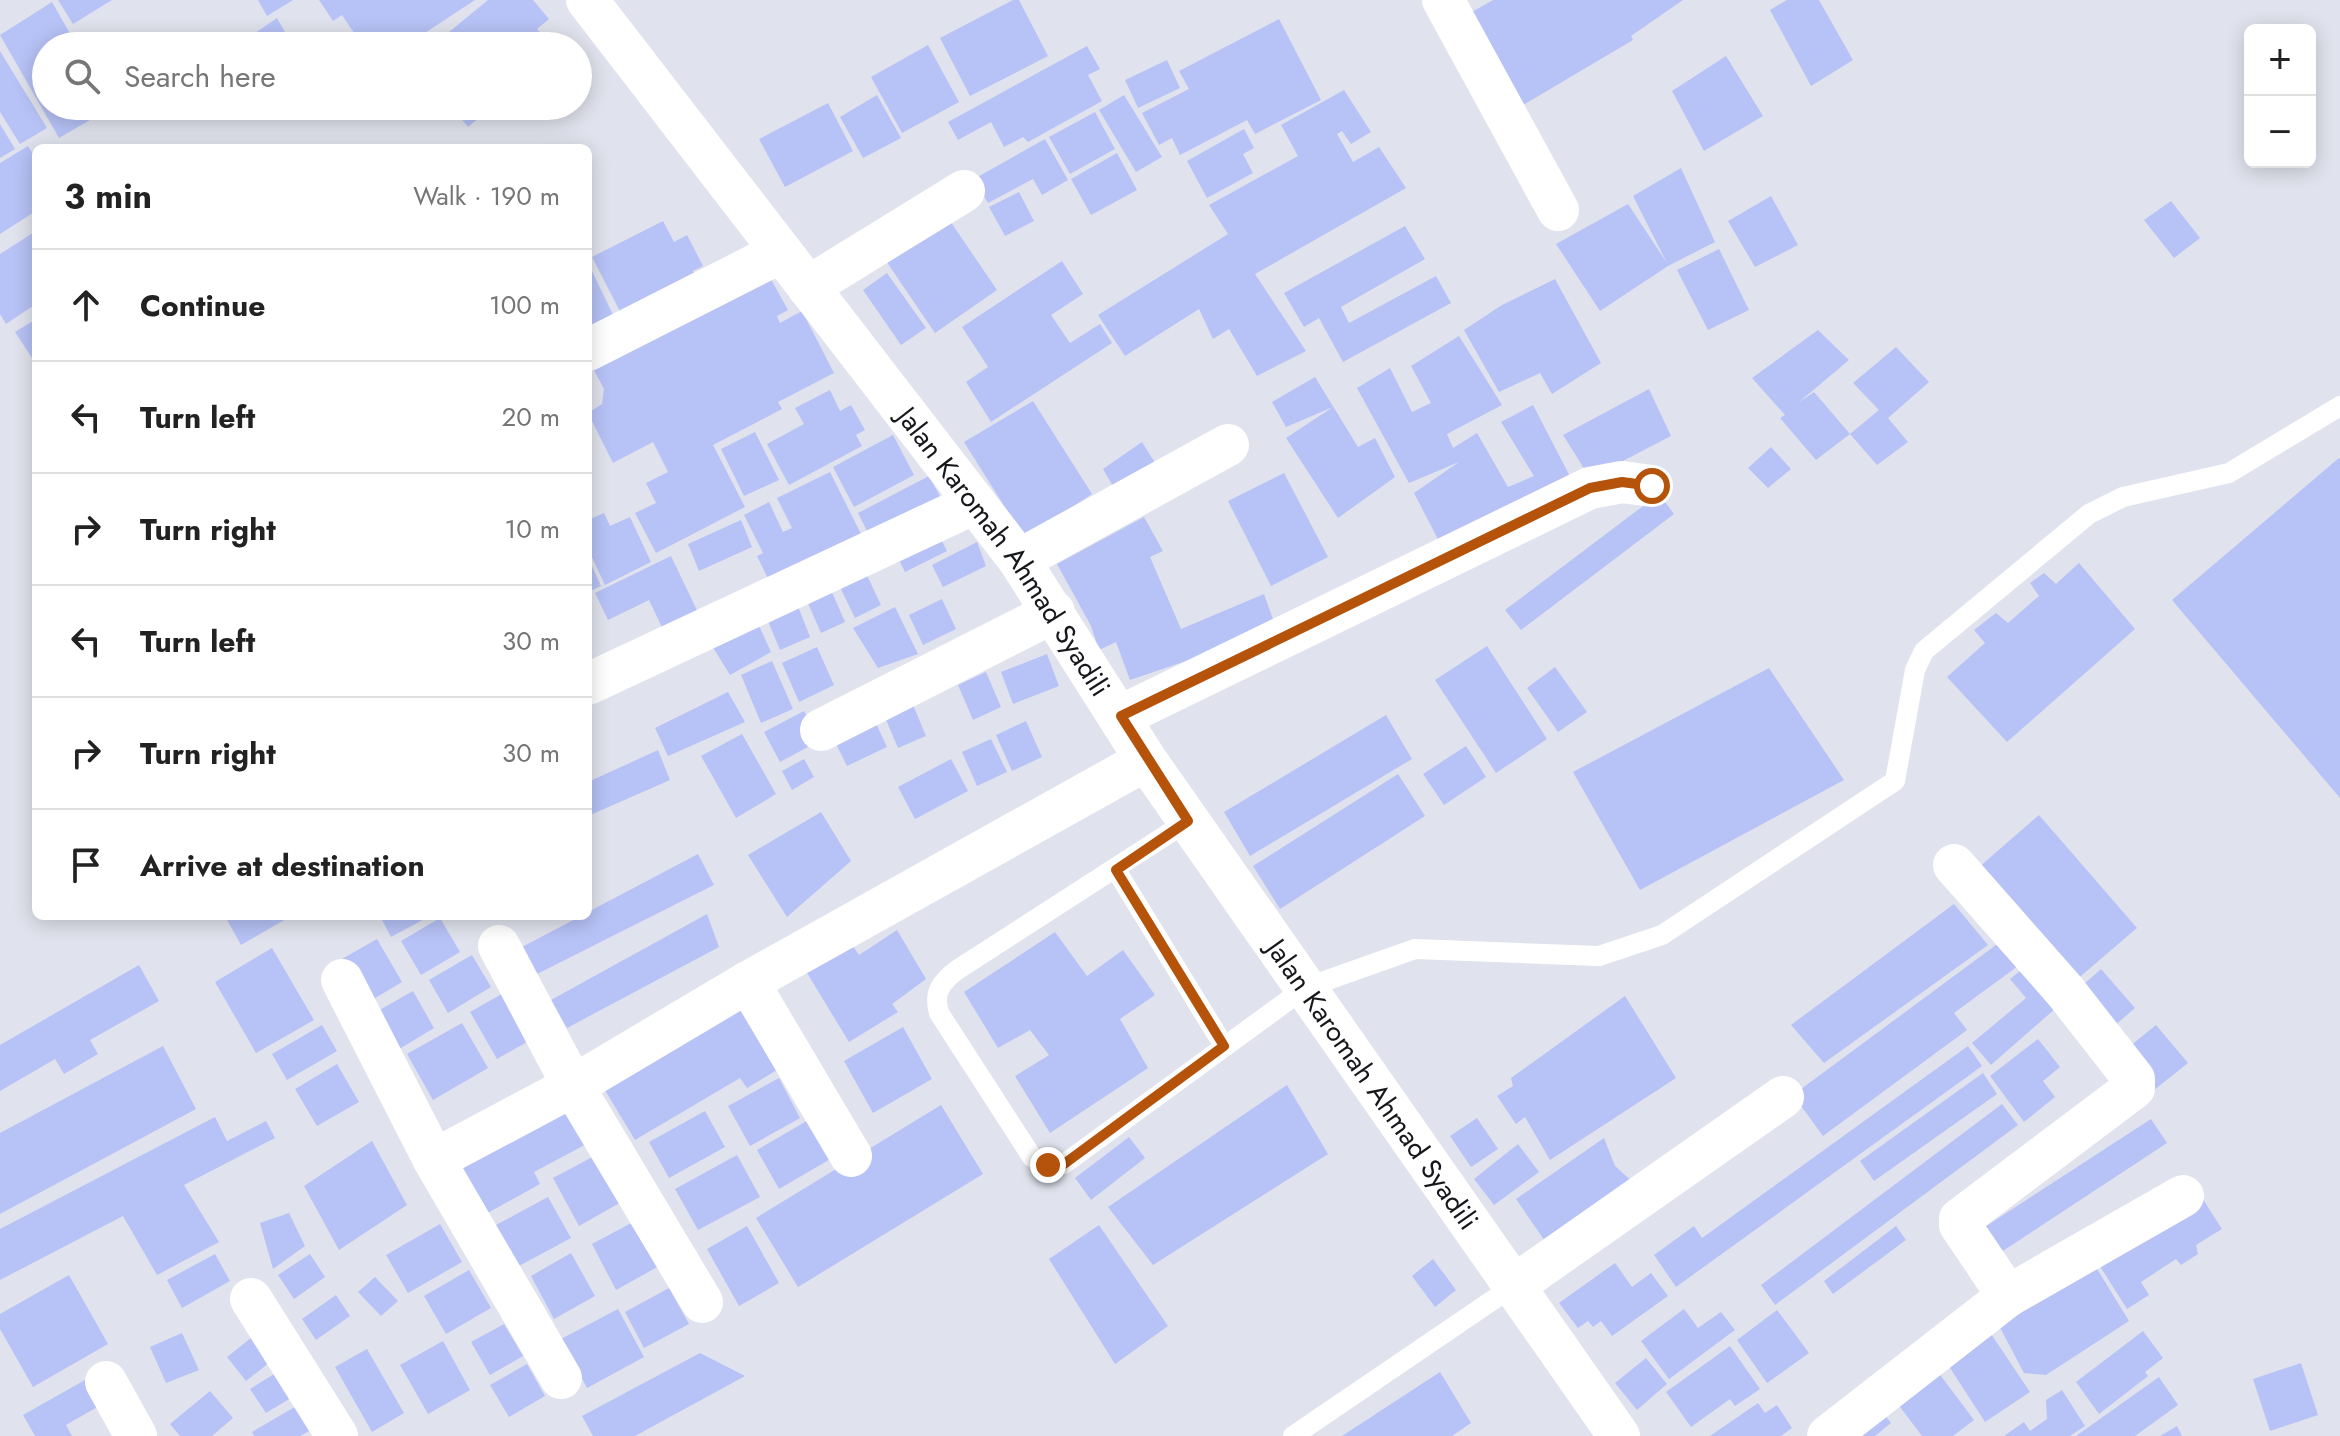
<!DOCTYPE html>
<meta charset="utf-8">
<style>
body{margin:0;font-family:Jost,sans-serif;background:#f2f2f2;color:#222}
.controls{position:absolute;right:24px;top:24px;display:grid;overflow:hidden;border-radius:12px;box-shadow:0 4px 20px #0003}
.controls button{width:72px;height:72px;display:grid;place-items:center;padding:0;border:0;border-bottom:2px solid #e0e0e0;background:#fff;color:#222;font:40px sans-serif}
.stop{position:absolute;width:24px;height:24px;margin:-18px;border:6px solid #b45309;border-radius:50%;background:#fff}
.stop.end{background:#b45309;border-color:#fff;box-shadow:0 2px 8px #0008}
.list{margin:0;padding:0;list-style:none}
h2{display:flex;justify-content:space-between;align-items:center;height:104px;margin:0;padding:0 32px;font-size:34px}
h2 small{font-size:26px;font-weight:400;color:#767676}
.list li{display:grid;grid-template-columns:52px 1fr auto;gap:24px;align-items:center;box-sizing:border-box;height:112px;padding:0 32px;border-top:2px solid #e0e0e0}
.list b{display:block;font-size:30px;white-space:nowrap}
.list em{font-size:26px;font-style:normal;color:#767676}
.icon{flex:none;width:44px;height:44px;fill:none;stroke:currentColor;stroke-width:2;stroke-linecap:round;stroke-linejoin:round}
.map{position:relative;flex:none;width:2340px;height:1436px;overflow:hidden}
.search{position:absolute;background:#fff;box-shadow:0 4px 20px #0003;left:32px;top:32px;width:560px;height:88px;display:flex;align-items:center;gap:20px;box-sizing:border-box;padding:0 28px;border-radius:44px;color:#767676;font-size:30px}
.panel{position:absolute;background:#fff;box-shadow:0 4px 20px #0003;left:32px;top:144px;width:560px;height:776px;border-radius:12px}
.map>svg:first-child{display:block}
.building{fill:#b7c2f6}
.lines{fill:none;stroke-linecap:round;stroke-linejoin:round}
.service{stroke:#fff;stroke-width:20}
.minor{stroke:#fff;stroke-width:42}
.route{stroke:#b45309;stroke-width:10}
.labels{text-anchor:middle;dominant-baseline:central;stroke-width:6;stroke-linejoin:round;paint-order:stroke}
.street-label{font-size:28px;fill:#16171a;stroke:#eef0fb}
</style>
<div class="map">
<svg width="2340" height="1436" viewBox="0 0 2340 1436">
<rect width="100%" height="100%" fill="#e0e3ed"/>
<path class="building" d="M58,0h54l-39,24z
M258,0h35l-26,16z
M319,0h156l-70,46h-42l-21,-31 -9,6z
M488,0h45l16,19 -12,10 13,17h-118z
M1013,0h6l29,56 -78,40 -30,-58z
M1493,0h190l-52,36 2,4 -120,71 -50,-94z
M1787,0h32l34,60 -42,26 -41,-76z
M52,2l25,44h-31v60h68l-55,32 -59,-103z
M277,18l12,21 -11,7h-15l-8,-13z
M1279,19l42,81 -66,34 -8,-14 -67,35 -8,-17 -13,7 -17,-32 47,-24 -10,-18z
M928,45l31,57 -57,31 -31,-56z
M1087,46l13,23 -12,6 14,26 -74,41 -5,-5 -19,10 -13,-25 -33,18 -10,-18z
M0,51l47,77 -27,16 -20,-32z
M1726,56l37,60 -59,35 -32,-60z
M1167,60l13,28 -42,20 -13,-28z
M1344,90l27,42 -20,12 -9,-13 -5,3 16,28 26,-15 27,41 -151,86 51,77 -49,25 -28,-47 -16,10 -14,-30 -74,47 -27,-41 130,-81 -19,-29 89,-49 -17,-31z
M877,95l24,43 -38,20 -23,-41z
M1124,95l38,62 -26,15 -37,-62z
M828,103l25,48 -68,36 -26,-48z
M451,106h42l-25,21z
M1095,112l20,37 -45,25 -21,-37z
M0,124l15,25 -15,9z
M1244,129l10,19 -11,6 10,19 -46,25 -20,-37z
M1045,139l23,41 -26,15 -9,-16 -45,24 -14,-24z
M28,146l8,13v52l-36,23v-71z
M1117,153l20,37 -46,25 -20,-36z
M1681,168l34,74 -47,24 -68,45 -44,-67 72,-40 39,59 -34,-67z
M1019,192l15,29 -29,15 -16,-29z
M1771,196l27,49 -43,22 -27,-46z
M2171,201l29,37 -26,20 -30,-38z
M946,215l51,75 -62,43 -51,-75z
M663,221l11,21 13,-7 16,31 -10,5 8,16 -74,38 -35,-68z
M1405,226l20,33 -84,48 8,16 87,-47 15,27 -108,59 -24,-44 -15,9 -20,-34z
M36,231v73l-30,20 -6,-10v-60z
M1719,249l30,61 -41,20 -31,-60z
M1062,261l21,33 -32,21 19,28 30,-19 12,19 -121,79 -25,-40 22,-15 -26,-40z
M591,269l26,54 -29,13v-66z
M767,272l21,38 -11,6 3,7 22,-12 32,62 -56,29 4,7 -69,36 32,62 -89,46 -21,-40 21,-10 -10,-20 22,-11 -15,-30 -40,21 -25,-50 14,-9 2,-15 -15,-28z
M887,273l39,55 -25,17 -38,-55z
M1555,279l46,84 -49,31 -12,-21 -41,19 -35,-62 38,-25z
M36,319v45l-21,-32z
M1818,330l31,30 -51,43 16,-11 36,42 29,-24 -26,-27 43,-36 33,35 -41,36 20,24 -31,23 -27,-31 -34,26 -36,-42 5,-3 -33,-37z
M1459,336l43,69 -55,29 6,14 24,-15 31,54 26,-11 -33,-54 32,-17 43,83 -133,61 -29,-56 45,-31 -50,21 -52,-95 33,-20 22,44 19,-9 -20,-37z
M1315,377l43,70 17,-9 20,39 -57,41 -52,-80 47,-31 -47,20 -14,-25z
M1649,389l22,47 -81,42 -27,-43z
M830,390l10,21 11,-6 14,25 -9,5 6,11 -73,39 -22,-41 37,-20 -9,-16z
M1033,401l59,93 -67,45 -61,-97z
M755,432l24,48 -35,16 -23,-47z
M893,435l21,40 -60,32 -21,-40z
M1142,442l17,27 -42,24 -14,-24z
M1771,447l20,22 -23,19 -20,-20z
M2339,458l1,2v338l-168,-198z
M830,472l37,74 -92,47 -18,-37 6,-3 -19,-38 25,-13 14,30 9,-4 -15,-30z
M1284,473l44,84 -57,29 -43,-85z
M929,476l12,22 -65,51 -18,-36z
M1659,494l15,20 -153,116 -16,-20z
M604,513l6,13 20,-9 21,45 -46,23 -17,-36v-29z
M1144,517l19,34 -13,6 31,72 83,-35 10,28 -82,37 -62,21 -14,-38 -17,8 -8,-24 -34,-62z
M741,520l11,27 -53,24 -11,-27z
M936,529l11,22 -42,21 -11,-22z
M977,542l9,24 -43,21 -11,-22z
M671,556l32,67 -35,17 -19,-40 -41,20 -13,-27z
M588,557l13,29 -13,6z
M2079,563l56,66 -128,113 -60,-65 38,-34 -11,-13 22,-17 12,10 31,-27 -9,-13 14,-10 12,11z
M863,567l18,38 -26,13 -19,-39z
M828,583l17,39 -24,11 -17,-39z
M942,599l14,30 -33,16 -14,-30z
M796,601l14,36 -30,13 -15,-36z
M895,607l23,47 -40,14 -25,-40z
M755,617l16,35 -41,23 -21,-34z
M1487,646l60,93 -51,34 -61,-93z
M817,647l17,38 -35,17 -17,-39z
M1047,654l12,32 -46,18 -12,-32z
M772,661l21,48 -32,14 -20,-48z
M1555,667l32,45 -29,20 -31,-44z
M1769,668l75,112 -204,110 -67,-118z
M986,672l15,35 -28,13 -15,-35z
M728,692l17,30 -77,34 -13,-28z
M909,695l17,41 -28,12 -17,-40z
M804,711l15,30 -39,21 -16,-30z
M871,713l16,34 -40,19 -17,-34z
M1386,715l26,44 -162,97 -26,-44z
M1026,721l16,36 -30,14 -16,-36z
M742,734l34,60 -40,24 -35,-62z
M991,739l16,33 -30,14 -15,-34z
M1466,746l20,31 -42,28 -21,-31z
M658,750l12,30 -82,36v-34z
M804,759l10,18 -22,13 -10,-19z
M951,759l17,32 -53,28 -17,-32z
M1398,774l27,42 -145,93 -27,-43z
M821,812l30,49 -64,56 -39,-62z
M2039,815l98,113 -69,59 -98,-112z
M698,854l16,31 -177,89 -15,-27 59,-31h7v-4z
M1954,904l34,41 -164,118 -33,-38z
M707,914l12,33 -152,81 -16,-28z
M225,916h66l-50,29z
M380,916h50l-39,21z
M440,918l20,34 -39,23 -20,-34z
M897,930l29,49 -34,25 6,8 -49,30 -48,-79 45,-27 13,19z
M1055,932l32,44 36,-26 32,45 -35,24 28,49 -98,65 -35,-57 34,-21 -19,-25 -32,18 -34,-56z
M377,939l25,43 -35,21 -25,-44z
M2000,942l18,24 -64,47 13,17 -144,106 -30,-41z
M272,948l42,72 -58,33 -41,-71z
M472,955l19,32 -43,26 -19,-33z
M2031,962l34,39 36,-32 34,39 -45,39 -34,-39 -65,57 -19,-22 54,-45 -16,-19z
M139,965l20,36 -69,39 8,14 -34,20 -9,-15 -55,32v-46z
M413,991l21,37 -43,26 -22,-38z
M507,991l27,47 -37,21 -27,-47z
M1625,996l51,82 -126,82 -25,-43 -9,7 -19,-28 16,-10 -2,-8z
M748,997l39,67 -40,24 -7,-10 -105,62 -32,-53z
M462,1023l26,45 -55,32 -26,-46z
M322,1025l15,26 -50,29 -15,-26z
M2156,1025l32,38 -54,43 -31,-38z
M903,1027l29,52 -59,34 -29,-52z
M2038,1039l22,28 -17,14 12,16 -31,25 -34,-46z
M163,1046l33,63 -196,105v-81z
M1968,1046l14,20 -306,221 -22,-32 40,-29 8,12z
M337,1064l22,38 -42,24 -22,-37z
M1983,1073l14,21 -123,87 -14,-20z
M779,1078l21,40 -50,28 -22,-40z
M1287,1085l41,69 -175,111 -45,-58z
M570,1099l22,42 -58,31 6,12 -58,32 -29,-54z
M2002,1104l16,21 -243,180 -14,-20z
M941,1105l42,69 -185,113 -42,-69z
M705,1111l20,36 -56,31 -20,-36z
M817,1115l22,39 -60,35 -22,-39z
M215,1117l12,24 39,-20 9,17 -91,47 35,57 -62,33 -34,-59 -123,64v-51z
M1477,1118l21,31 -27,18 -21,-31z
M2151,1119l16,24 -199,131 -17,-25z
M1129,1137l16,21 -54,42 -16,-22z
M1604,1138l11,28 21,19 -87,62 -33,-48z
M372,1141l35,64 -68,45 -35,-64z
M1518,1144l21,28 -45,33 -20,-26z
M600,1153l25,47 -46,26 -26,-48z
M737,1155l23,42 -62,33 -23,-41z
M2199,1193l23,36 -26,16 2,9 -17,11 -5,-6 -35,23 8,13 -22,14 -31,-49z
M548,1197l23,41 -54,29 -23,-41z
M289,1213l16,33 -32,23 -13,-46z
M637,1220l24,45 -45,25 -24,-46z
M440,1224l22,38 -54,31 -22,-38z
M1099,1225l69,101 -53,38 -66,-105z
M747,1226l32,57 -40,23 -32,-57z
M1896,1226l10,14 -73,54 -9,-13z
M571,1253l24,43 -41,23 -23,-43z
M215,1254l15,27 -48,27 -15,-28z
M310,1254l15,23 -31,22 -16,-24z
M1433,1259l23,31 -21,17 -23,-31z
M2091,1259l38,62 -83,54 -22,-2 -28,-53z
M1615,1263l17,24 19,-14 17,23 -56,40 -11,-15 -8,6 -5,-6 -10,7 -19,-25z
M469,1270l22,38 -45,26 -22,-38z
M69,1275l39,69 -75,43 -33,-58v-15z
M375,1277l23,24 -17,15 -23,-24z
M669,1288l20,36 -45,24 -19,-36z
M336,1295l14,21 -34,24 -14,-21z
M618,1309l26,48 -57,31 -26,-49z
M1684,1309l14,19 23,-16 14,18 -66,49 -28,-38z
M1777,1310l32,43 -42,30 -30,-43z
M504,1324l19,32 -33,19 -19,-33z
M1985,1325l45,67 -45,30 -44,-68z
M265,1327l19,24 -38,30 -19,-24z
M2143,1331l20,27 -18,14 3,4 -49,38 -23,-32z
M182,1333l17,37 -33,13 -16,-36z
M443,1341l27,49 -42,24 -28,-49z
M1730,1346l30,43 -25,17 -5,-7 -39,28 -25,-35z
M367,1349l37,64 -32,19 -37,-65z
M700,1353l45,23 -110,60h-42l-11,-20z
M1646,1358l21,26 -30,26 -22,-27z
M2301,1363l17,52 -48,16 -17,-52z
M527,1364l18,32 -36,21 -19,-32z
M1932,1364l42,56 -21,16h-31l-31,-41z
M284,1368l15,25 -33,20 -16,-24z
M1440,1372l31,51 -19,13h-110z
M92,1376l14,26 -40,23 6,11h-37l-12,-21z
M2159,1377l19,28 -43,31h-59z
M2062,1390l23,36 -15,10h-66l20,-14 6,9 17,-12 -1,-19z
M210,1391l23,27 -21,18h-32l-10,-12z
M305,1401l15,24 -20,11h-46l-2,-4z
M1758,1403l7,10 12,-8 15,23 -11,8h-71z
M1877,1405l14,18 -16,13h-37z
M2177,1426l5,10h-22z"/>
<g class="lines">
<path class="service" d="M1188,821l-231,149c-16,12 -24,23 -18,43l93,144 16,8 16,-1 241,-176 110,-39 184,7 63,-21 233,-154 20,-111 9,-19 165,-137 34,-17 106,-24 111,-67
M1116,870l108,176
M1293,1436l219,-149"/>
<g class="minor">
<path id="s1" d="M587,0l432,560 127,200 473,676"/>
<path d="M1443,0l115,210"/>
<path d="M808,287l156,-96"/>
<path d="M588,350l193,-98"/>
<path d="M1019,560l209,-115"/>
<path d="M588,684l387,-181"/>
<path d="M1121,716l469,-228 32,-6 30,4"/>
<path d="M821,730l233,-118"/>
<path d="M1954,865l111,126 69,88v9l-174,131v6l48,71"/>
<path d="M499,946l74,140 129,216"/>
<path d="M342,980l92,180"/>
<path d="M748,982l103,174"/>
<path d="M1512,1287l271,-190"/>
<path d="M251,1299l86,137"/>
<path d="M561,1378l-127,-218 139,-74 175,-104 398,-222"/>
<path d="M106,1382l30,54"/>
<path d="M1828,1436l180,-140 175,-100"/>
</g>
</g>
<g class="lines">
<path class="route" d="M1048,1165l16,-1 160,-118 -108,-176 72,-49 -67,-105 469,-228 32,-6 30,4"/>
</g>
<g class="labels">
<g class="street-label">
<text stroke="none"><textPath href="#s1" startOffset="692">Jalan Karomah Ahmad Syadili</textPath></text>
<text stroke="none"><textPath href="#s1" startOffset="1340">Jalan Karomah Ahmad Syadili</textPath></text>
</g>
</g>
</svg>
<div class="controls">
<button>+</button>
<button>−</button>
</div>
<div class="stop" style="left:1652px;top:486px"></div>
<div class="stop end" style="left:1048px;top:1165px"></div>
<div class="search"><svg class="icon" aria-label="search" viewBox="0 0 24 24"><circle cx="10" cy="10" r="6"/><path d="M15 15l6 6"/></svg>Search here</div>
<section class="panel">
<h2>3 min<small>Walk · 190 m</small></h2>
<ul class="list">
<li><svg class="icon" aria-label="ahead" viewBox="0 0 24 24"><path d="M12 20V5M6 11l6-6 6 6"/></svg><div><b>Continue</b></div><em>100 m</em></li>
<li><svg class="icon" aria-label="left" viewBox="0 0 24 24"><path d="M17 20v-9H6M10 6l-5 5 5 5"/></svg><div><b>Turn left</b></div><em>20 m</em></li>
<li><svg class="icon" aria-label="right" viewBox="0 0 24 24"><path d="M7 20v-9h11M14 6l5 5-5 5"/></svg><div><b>Turn right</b></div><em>10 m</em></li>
<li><svg class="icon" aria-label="left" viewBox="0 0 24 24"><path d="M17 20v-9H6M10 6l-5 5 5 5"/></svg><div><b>Turn left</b></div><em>30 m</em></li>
<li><svg class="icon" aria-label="right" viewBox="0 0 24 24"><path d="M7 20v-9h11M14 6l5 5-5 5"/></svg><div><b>Turn right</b></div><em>30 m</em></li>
<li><svg class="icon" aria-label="arrive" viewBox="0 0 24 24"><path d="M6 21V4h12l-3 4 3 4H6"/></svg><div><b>Arrive at destination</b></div></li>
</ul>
</section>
</div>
